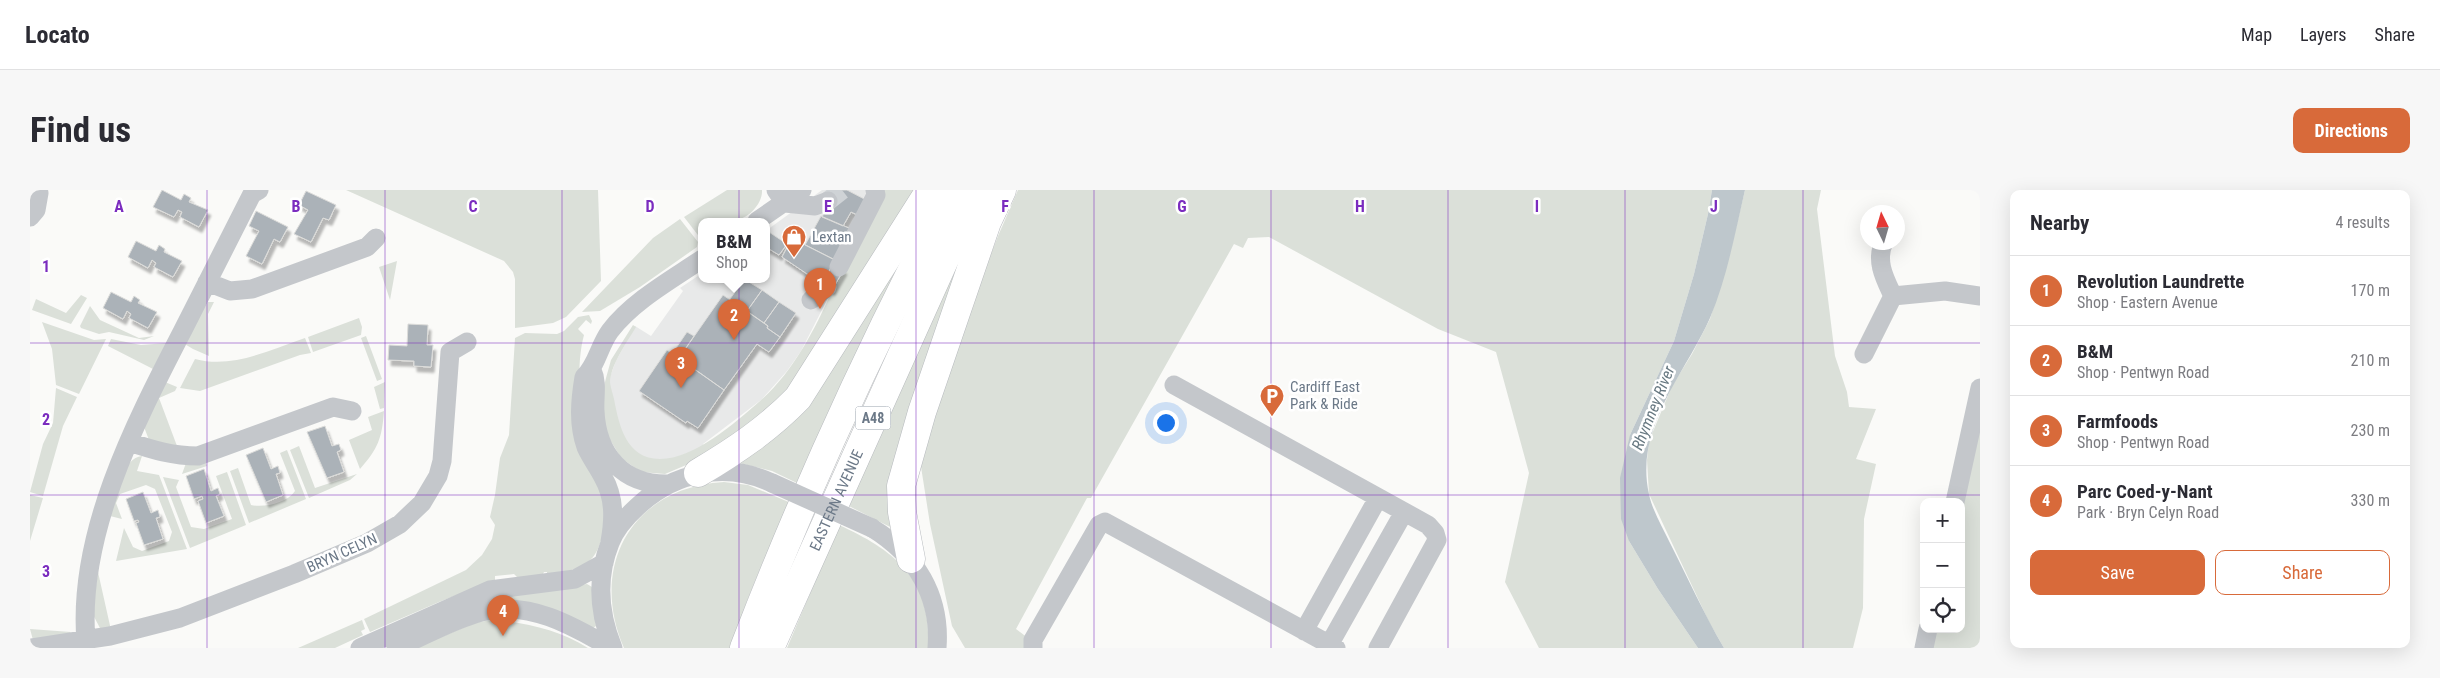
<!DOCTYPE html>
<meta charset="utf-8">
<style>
body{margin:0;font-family:"Roboto Condensed",sans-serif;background:#f7f7f7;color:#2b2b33}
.controls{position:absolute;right:15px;bottom:15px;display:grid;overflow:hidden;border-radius:10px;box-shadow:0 5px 20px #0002}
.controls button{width:45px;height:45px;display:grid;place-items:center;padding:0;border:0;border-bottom:1px solid #e1e1e2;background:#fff;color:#2b2b33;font:25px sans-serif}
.compass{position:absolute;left:1830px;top:15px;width:45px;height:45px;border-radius:50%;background:#fff;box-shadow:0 5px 20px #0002;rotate:355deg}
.you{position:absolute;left:1135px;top:232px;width:18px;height:18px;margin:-12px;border:4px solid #fff;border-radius:50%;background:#1a73e8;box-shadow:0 0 0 8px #1a73e833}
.badge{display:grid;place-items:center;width:32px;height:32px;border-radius:50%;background:#d86a3a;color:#fff;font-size:16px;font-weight:700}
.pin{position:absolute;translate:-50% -41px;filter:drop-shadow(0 1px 2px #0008)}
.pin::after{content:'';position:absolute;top:26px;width:18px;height:15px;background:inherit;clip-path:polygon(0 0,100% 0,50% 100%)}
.popup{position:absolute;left:668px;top:28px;width:72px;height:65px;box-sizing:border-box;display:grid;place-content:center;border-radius:10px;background:#fff;filter:drop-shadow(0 1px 4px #0005);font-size:16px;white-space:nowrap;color:#7c7c81}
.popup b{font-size:19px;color:#2b2b33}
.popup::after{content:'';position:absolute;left:50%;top:100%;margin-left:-10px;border:10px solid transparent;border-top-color:#fff}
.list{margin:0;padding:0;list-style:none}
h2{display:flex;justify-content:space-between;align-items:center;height:65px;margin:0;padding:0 20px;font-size:21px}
h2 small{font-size:16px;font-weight:400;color:#7c7c81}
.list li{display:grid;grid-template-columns:32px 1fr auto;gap:15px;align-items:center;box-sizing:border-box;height:70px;padding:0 20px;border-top:1px solid #e1e1e2}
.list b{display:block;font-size:19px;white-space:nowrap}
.list p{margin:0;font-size:16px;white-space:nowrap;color:#7c7c81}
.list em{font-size:16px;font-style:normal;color:#7c7c81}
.actions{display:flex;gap:10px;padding:15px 20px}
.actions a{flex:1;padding:11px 0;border:1px solid #d86a3a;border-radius:10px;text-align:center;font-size:18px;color:#d86a3a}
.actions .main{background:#d86a3a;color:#fff}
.icon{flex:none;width:28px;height:28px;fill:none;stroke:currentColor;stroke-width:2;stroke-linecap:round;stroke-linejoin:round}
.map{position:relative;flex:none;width:1950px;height:458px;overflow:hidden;border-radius:10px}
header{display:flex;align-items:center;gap:30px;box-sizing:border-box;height:70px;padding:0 25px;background:#fff;border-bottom:1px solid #e1e1e2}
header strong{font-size:24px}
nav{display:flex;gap:28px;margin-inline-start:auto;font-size:18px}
.intro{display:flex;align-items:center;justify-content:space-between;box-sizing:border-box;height:120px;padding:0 30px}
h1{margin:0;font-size:35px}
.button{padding:12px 22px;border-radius:10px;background:#d86a3a;color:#fff;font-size:18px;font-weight:700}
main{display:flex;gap:30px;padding:0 30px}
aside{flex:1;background:#fff;border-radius:10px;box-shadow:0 5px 20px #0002}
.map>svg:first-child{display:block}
.built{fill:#e8e9e9}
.green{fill:#dbe0d9}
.water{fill:#bec7cc}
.building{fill:#abb2b8;stroke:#dcdcda;filter:url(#shadow)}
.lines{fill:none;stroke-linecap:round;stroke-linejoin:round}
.minor-tunnel{stroke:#cfd3d6;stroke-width:19;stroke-dasharray:19 9;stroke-linecap:butt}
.highway-casing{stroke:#b7babe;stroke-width:29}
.minor{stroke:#c4c7cb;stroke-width:19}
.highway{stroke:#fff;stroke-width:28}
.minor-bridge{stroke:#c4c7cb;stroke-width:19}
.grid{fill:none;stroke:#7b2cbf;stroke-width:1;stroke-opacity:0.55}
.labels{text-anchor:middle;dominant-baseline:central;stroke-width:5;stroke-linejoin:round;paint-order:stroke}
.shield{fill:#fff;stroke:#97a0ab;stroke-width:1}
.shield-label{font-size:14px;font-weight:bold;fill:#6b7887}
.poi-label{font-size:15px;fill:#6b7887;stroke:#fff;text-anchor:start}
.street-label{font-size:15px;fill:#6b7887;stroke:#fff}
.water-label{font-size:16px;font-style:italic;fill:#677881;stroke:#fff}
.grid-label{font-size:16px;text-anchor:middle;font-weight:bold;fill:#7b2cbf;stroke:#fff;stroke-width:5;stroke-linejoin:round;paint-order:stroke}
</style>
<header>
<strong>Locato</strong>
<nav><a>Map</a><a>Layers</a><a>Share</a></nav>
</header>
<div class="intro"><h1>Find us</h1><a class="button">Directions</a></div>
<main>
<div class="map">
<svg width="1950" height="458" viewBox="0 0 1950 458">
<defs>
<filter id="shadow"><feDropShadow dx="3" dy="5.5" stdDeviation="1" flood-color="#0004"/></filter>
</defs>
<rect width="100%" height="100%" fill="#fafaf8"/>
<path class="built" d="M792,0h61l-82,161 -14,20 -26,29 -58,44 1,3 -57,21 -36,-40 -3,-46 8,-21 19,-35 16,10 32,-45 -3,-3 21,-14 1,5h64l1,-49z"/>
<path class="green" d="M316,0h252l3,91 -35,36 -13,6 -38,5v-49l-2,-7 -9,-11z
M697,0h35c1,14 -14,29 -28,31 -10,2 -22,0 -32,0l-1,18 -17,-22z
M853,0h38l-132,207 -84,60 -40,17 -24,-2 -20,-14 -15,-25 -4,-39 4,-16 5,-18 22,-35 3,2c-9,15 -24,36 -26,54 0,5 3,13 4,18 5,26 12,60 46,60 34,0 75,-36 100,-58 33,-29 54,-70 72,-110 15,-34 34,-67 51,-101z
M988,0h694l-4,24 -14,60 -20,67 -44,94 -1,106 29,48 40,59h-159l-34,-66 24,-109 -33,-121 -58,-23 -169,-92 -21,1 -5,10 -9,-4 -143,254h-4l-71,131 12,9 -1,10h-62l-13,-22 -22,-102 -11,-70 32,-99 47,-119z
M1715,0h76l-4,19 18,147 12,36 2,15 27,2 -20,50 20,5 -12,55 -1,89 -10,40h-129l-15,-26 -60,-128 -2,-34 2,-19 23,-55 20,-32 18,-35 19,-62z
M897,26l-128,268 -27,-13 -42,-10z
M650,29l18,23 -1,5 -57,40 -40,24 -18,1 71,-74z
M938,54l-72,286 -49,-25 90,-202z
M367,71l-7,39 -11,-33z
M51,105l6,3 -16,26 -39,-14 4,-11 30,14z
M178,112h6l-6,12 1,42 -16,-7 -10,-6z
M60,116l10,14 39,18 15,-2 -10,4 -35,-8 -10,2 -18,-6 -1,-2z
M559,125l3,6 -1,3 -5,-4 -8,9 6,6c-10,37 -2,93 6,130 3,16 14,30 18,46 1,7 -3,16 -5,23 -9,35 -24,34 -56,42v-4h-3l-2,4 -24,2 -4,-4 -19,2v4l-56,22 -69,30 -6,-13 102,-49 16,-15 10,-16 3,-14 -5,-8 5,-22 5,-37 9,-23 6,-97 10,-5 32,1 7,-3 14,-14z
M329,128l3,9 -1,8 -48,17 -5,-15z
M12,132l52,18 12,-1 -27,55 -23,-9 -4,-36z
M336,146l16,43 -5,2 -16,-43z
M275,148l6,15 -11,2 -100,36 -20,-3 15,-29c38,10 74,-9 110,-21z
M81,149l30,6 26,-2 -14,26 -45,-23z
M135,192l12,5 -2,4 -16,7 18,48 -28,-6 -5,-13z
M355,192l-1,26 -4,1 -6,-22z
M26,198l21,9 -14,29 -20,70 -13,-4 13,-48 10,-21z
M354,221c-2,27 -6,38 -24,58l-11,-29 23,-10 -4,-13z
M1950,234v224h-48l4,-19h25v-116z
M269,256l16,42 42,-14 -7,6 -41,18 -19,-48z
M257,260l19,49 -57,24 -19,-52 8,-3 13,37c13,3 36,-2 44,-14l-15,-38z
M112,266l-5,15 22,4 28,74 -71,12 8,-33 9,19 9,4 27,-10 3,-9 -17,-43 -9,-4 -26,9 -4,9 6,16 -12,-3c6,-18 11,-58 32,-60z
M176,272l1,4 -25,8 4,-11z
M197,282l19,53 -56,23 -27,-71 16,3 -3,7 15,40 13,2 28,-10 -16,-43z
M694,292l24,3 43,18 -16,40 -12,19 -16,39 -16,47h-107c-36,-83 9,-161 100,-166z
M0,305l13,3 -13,43z
M809,335c57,26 93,55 89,123h-141z
M68,382l13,58 -11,-2 -8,-15z
M557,394l5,3 4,39 -3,2 -105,-25 -2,-4z
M332,430l3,9 -4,2 2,4 -28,13h-37z
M464,430c34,3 65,10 94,28h-173l62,-26z
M0,439l41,3 -4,4 -34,4z"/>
<path class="water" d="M1682,0h33c-10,43 -18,88 -35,128 -25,56 -76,110 -61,176 3,16 14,34 21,49 18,35 34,71 54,105h-26l-40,-59 -29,-48 -8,-22 -1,-41 10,-43 44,-94 20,-67 14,-60z"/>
<path class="building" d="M132,0l19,10 3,-6 7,4 -2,4 19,8 -9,17 -19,-10 2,-5 -4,-2 -4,7 -21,-10z
M800,0h17l23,12 -8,15 -11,-5 -8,14 -21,-9 8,-15 -5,-3z
M276,1l30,14 -7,15 -6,-2 -12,24 -17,-8 14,-24 -9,-5z
M226,21l32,16 -8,15 -6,-3 -12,25 -16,-8 13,-25 -10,-5z
M791,26l30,13 -16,31 -30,-15z
M739,42l18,12 -8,11 -13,-8v-11z
M762,48l43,22 -13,24 -40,-27z
M106,51l20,10 3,-6 6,4 -1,3 18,9 -9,16 -19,-10 2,-4 -4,-3 -4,8 -20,-11z
M803,74l11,5 -12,21 -10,-6z
M714,89l18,11 -15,21 -17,-12z
M732,100l17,12 -15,21 -17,-12z
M81,102l20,10 3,-6 6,4 -2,3 19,9 -9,16 -19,-10 2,-4 -4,-3 -4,8 -20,-11z
M693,105l45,31 -1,2 13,9 -11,15 -12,-8 -33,46 -45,-32z
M749,112l17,11 -16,24 -13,-9 1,-2 -4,-3z
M378,134l20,1 -1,20h6l-2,22 -17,-1v-5l-26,-1 1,-15 18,1z
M657,142l7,4 -15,22 -7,-4z
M637,160l57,40 -26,38 -11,-7 -1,2 -47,-32z
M295,236l7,20 7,-2 2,6 -4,2 7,20 -17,6 -20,-46z
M233,258l8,21 7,-3 2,7 -4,1 7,21 -17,7 -20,-47z
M174,279l7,22 7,-3 2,6 -4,2 8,20 -18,7 -8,-22 5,-2 -1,-3 -8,3 -8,-23z
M113,302l8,21 7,-3 2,7 -4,1 7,21 -19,6 -8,-22 3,-1 -1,-2 -4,1 -8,-22z"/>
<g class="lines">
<path class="minor-tunnel" d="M798,11l14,-11"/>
<defs>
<g id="highway">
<path d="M668,283c37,-22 70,-44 100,-75l132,-208"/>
<path d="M881,369l-9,-47 -1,-26 21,-74 65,-190 15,-32"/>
<path d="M714,458c60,-156 131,-310 209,-458"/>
<path id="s1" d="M740,458l174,-387 38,-71"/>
</g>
</defs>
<use href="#highway" class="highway-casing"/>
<path class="minor" d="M746,0l9,13 30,3 13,-5
M0,27l6,-7 3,-17
M727,31l45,-31
M1854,52c-9,19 1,37 9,54
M809,77l37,-72 -1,-5
M177,92l23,9 22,-2 115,-42 9,-9
M781,110l16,-13
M1834,164l29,-58 52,-5 35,5
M562,180c6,13 2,27 3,41 2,44 28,74 73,73
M1144,195l254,140 7,8 2,7 -59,108
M99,252c24,8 44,14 69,14l135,-49 19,4
M1925,312l25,-114
M842,338c44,27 69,68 65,120
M580,352c4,-23 5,-44 -7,-65 -5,-10 -12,-19 -17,-30 -8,-23 -6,-46 -2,-70 13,-12 15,-31 26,-46 23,-30 61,-51 92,-72
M1274,441l74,-133
M56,451c-9,-107 49,-218 97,-311 23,-45 46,-91 69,-136l7,-4
M1299,455l75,-133
M2,458l78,-12 70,-18 114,-44 73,-31 33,-19 22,-21 16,-27 4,-15 8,-109 17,-10
M330,458l130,-58 85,-11 29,-16
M366,458c28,-12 56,-28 85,-36 47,-12 91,13 130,36
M583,458c-14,-34 -17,-70 -3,-105 5,-13 16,-26 27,-36 37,-35 88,-46 135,-24
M1003,458v-8l66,-115 6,-3 231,126
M1894,458l4,-19"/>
<use href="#highway" class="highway"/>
<path class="minor-bridge" d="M742,293l100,45"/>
</g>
<path class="grid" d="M177,0v458M355,0v458M532,0v458M709,0v458M886,0v458M1064,0v458M1241,0v458M1418,0v458M1595,0v458M1773,0v458M0,153h1950M0,305h1950"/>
<defs>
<symbol id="shop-pin" viewBox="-11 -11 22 30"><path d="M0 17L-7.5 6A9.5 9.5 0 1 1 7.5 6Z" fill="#d86a3a" stroke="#fff"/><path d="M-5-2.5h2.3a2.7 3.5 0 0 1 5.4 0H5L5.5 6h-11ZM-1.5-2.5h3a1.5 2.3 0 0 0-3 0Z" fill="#fff"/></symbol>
<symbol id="parking-pin" viewBox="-11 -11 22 30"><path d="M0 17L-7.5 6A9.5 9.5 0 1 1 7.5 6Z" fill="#d86a3a" stroke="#fff"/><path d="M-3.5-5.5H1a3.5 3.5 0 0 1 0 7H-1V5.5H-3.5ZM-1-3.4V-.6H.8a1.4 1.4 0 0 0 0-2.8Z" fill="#fff"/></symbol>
</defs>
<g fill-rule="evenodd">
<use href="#shop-pin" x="750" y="33" width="28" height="38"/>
<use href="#parking-pin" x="1228" y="192" width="28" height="38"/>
</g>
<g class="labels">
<rect class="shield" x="825.5" y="216.5" width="35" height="23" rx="4"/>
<g class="shield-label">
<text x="843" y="228">A48</text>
</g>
<g class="poi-label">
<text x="782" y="47">Lextan</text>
<text x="1260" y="197">Cardiff East<tspan x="1260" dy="17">Park &amp; Ride</tspan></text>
</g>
<g class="street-label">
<text stroke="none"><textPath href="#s1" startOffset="162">EASTERN AVENUE</textPath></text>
<text transform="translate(312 363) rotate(-24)">BRYN CELYN</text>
</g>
<g class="water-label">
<text transform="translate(1623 218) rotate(-68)">Rhymney River</text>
</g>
</g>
<g class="grid-label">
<text x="89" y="22">A</text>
<text x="266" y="22">B</text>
<text x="443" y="22">C</text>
<text x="620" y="22">D</text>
<text x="798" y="22">E</text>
<text x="975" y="22">F</text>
<text x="1152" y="22">G</text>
<text x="1330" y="22">H</text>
<text x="1507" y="22">I</text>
<text x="1684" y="22">J</text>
<text x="16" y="82">1</text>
<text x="16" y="235">2</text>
<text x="16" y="387">3</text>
</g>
</svg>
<div class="controls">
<button>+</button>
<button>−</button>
<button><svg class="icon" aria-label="locate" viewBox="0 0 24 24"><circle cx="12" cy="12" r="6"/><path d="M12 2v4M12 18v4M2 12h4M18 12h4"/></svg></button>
</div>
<svg class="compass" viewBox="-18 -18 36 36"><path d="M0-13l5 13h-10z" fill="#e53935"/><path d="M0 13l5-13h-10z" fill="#7c7c81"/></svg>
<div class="you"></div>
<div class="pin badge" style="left:790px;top:119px">1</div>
<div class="pin badge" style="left:704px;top:150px">2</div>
<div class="popup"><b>B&amp;M</b>Shop</div>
<div class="pin badge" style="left:651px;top:198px">3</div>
<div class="pin badge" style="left:473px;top:446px">4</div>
</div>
<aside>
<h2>Nearby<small>4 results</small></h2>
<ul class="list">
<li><span class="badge">1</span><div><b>Revolution Laundrette</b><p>Shop · Eastern Avenue</p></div><em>170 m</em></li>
<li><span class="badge">2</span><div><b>B&amp;M</b><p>Shop · Pentwyn Road</p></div><em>210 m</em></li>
<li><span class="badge">3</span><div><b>Farmfoods</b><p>Shop · Pentwyn Road</p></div><em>230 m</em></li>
<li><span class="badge">4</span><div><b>Parc Coed-y-Nant</b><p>Park · Bryn Celyn Road</p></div><em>330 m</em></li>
</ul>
<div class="actions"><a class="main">Save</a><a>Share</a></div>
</aside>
</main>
